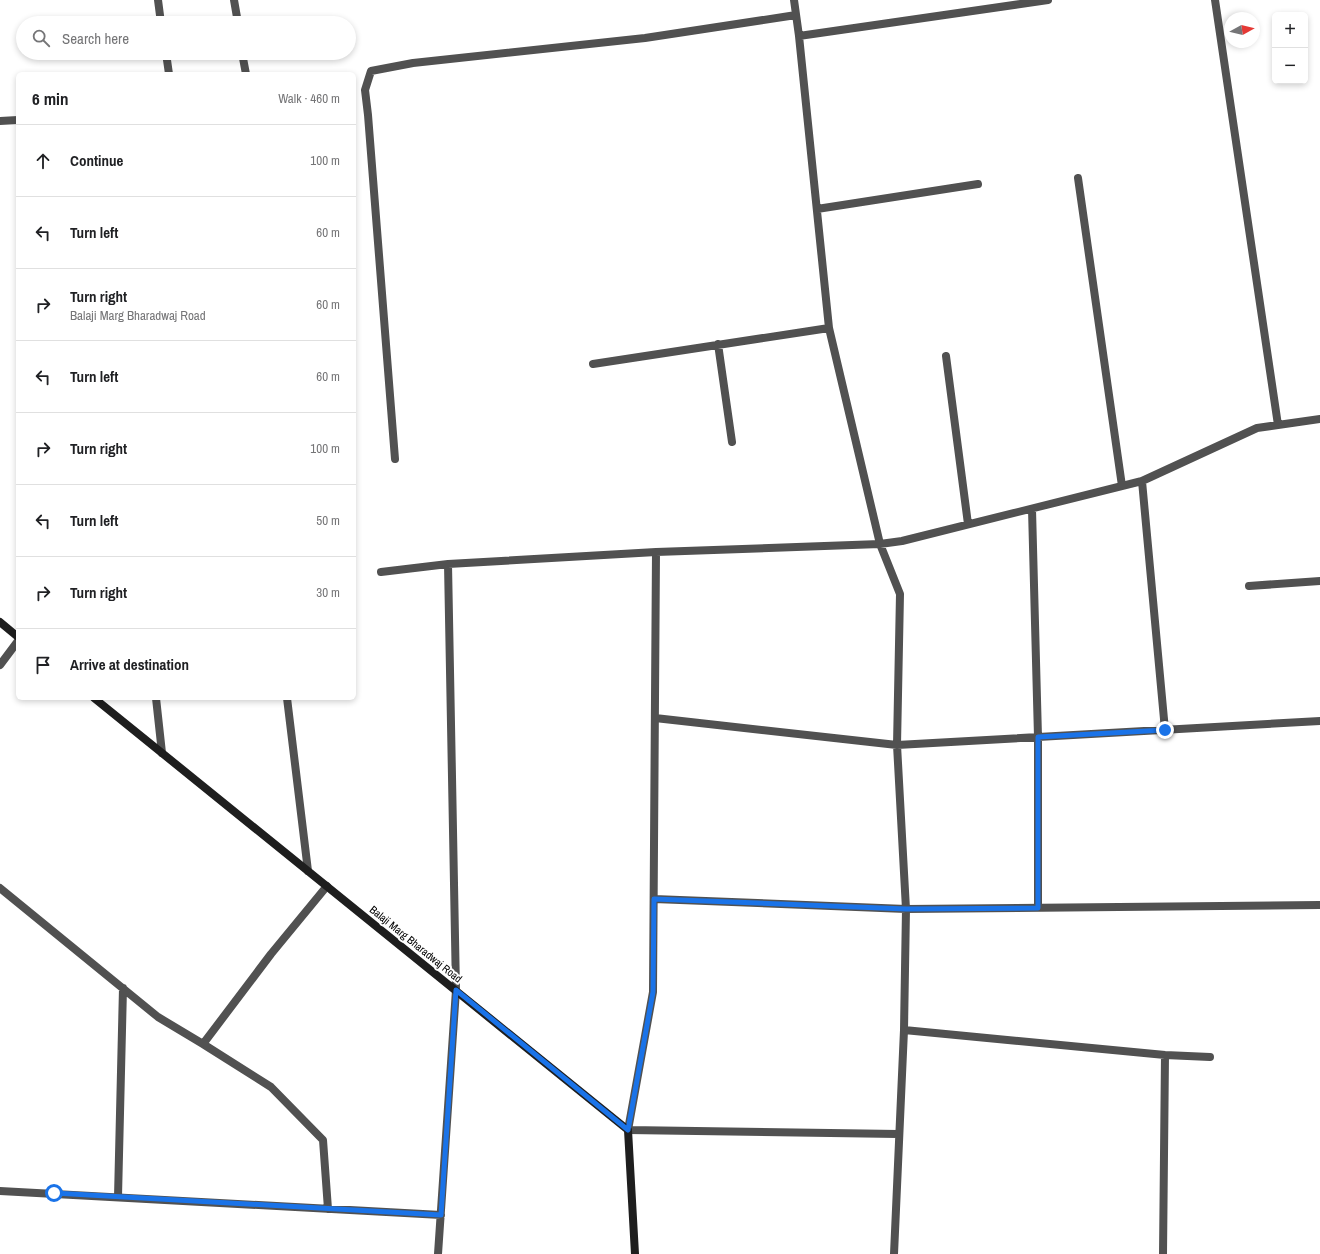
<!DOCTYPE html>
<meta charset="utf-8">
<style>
body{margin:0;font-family:"Archivo Narrow",sans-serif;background:#f2f2f2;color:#202124}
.controls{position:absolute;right:12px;top:12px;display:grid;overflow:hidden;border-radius:6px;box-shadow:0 2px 6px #0003}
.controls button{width:36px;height:36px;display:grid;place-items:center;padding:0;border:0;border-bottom:1px solid #e0e0e0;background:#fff;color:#202124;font:20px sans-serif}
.compass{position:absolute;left:1224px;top:12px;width:36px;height:36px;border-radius:50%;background:#fff;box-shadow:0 2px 6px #0003;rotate:82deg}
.stop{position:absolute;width:12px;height:12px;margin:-9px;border:3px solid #1a73e8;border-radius:50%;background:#fff}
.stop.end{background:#1a73e8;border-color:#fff;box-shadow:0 1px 4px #0008}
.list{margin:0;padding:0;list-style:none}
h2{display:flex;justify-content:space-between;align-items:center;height:52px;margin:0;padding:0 16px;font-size:17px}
h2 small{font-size:13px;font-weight:400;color:#757577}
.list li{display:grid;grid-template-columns:26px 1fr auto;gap:12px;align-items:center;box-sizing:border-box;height:72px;padding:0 16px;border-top:1px solid #e0e0e0}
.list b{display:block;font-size:15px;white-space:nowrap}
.list p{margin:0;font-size:13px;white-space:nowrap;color:#757577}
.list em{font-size:13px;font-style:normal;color:#757577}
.icon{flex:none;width:22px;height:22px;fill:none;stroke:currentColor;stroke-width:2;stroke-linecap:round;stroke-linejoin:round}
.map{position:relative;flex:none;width:1320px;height:1254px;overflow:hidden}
.search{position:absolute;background:#fff;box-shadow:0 2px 6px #0003;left:16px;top:16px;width:340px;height:44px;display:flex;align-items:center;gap:10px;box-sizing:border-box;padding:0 14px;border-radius:22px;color:#757577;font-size:15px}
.panel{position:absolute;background:#fff;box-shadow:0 2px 6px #0003;left:16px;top:72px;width:340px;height:628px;border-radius:6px}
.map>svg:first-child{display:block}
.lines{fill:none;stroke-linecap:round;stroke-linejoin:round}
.street{stroke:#515151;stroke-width:8}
.secondary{stroke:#1e1e1e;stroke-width:8}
.route{stroke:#1a73e8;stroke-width:5}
.labels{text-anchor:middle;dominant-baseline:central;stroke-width:4;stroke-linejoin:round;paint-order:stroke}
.street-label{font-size:11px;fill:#000;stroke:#fff}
</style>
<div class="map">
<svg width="1320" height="1254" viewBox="0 0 1320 1254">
<rect width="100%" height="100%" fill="#fff"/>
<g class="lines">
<path class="street" d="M158,0l3,23
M234,0l4,23
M794,0l5,36 30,292 51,216 20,50 -3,151 9,164 -2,121 -10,224
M1215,0l63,425
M799,36l249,-36
M166,53l3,21
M242,53l4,21
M0,121l18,-1
M1078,178l44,308
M817,209l161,-25
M718,344l14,98
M946,356l22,168
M593,364l236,-36
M395,459l-27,-344 -3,-25 6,-19 42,-8 232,-25 151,-23
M1142,481l23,249
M1032,509l6,228v171
M381,572l67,-8
M1249,586l71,-5
M0,665l18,-24
M156,698l6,55
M287,698l21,173
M655,718l242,27 423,-24
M0,888l158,129 45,27 68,-90 56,-68
M654,899l252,10 414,-4
M904,1030l261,25 45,2
M203,1044l68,43 52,53 5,69
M898,1134l-270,-4 25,-138 3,-440 224,-8 22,-3 240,-60 115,-53 63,-9
M0,1191l441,24
M118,1197l5,-209
M438,1254l18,-264 -8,-426 208,-12
M1163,1254l2,-199"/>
<path class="secondary" d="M0,622l18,15
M94,698l534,432 7,124"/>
</g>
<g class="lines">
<path class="route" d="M54,1193l387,22 15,-225 172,140 25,-138 1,-93 252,10 132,-1v-171l127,-7"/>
</g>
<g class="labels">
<g class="street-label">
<text transform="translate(416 944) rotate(39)">Balaji Marg Bharadwaj Road</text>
</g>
</g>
</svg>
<div class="controls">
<button>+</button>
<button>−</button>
</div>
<svg class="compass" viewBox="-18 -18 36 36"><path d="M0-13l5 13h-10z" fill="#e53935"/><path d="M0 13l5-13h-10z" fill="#757577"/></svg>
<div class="stop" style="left:54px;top:1193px"></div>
<div class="stop end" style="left:1165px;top:730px"></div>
<div class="search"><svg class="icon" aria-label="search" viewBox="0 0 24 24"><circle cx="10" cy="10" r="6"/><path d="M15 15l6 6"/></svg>Search here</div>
<section class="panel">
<h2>6 min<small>Walk · 460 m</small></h2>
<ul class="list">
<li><svg class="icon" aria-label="ahead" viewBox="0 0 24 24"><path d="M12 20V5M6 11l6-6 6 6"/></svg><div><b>Continue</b></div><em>100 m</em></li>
<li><svg class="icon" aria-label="left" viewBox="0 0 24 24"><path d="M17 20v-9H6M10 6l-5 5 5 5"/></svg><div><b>Turn left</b></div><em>60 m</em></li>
<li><svg class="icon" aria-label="right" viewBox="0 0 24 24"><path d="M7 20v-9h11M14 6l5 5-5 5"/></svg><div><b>Turn right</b><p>Balaji Marg Bharadwaj Road</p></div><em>60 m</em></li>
<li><svg class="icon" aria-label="left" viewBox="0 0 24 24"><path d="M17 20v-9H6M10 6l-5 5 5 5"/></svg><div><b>Turn left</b></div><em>60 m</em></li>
<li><svg class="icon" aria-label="right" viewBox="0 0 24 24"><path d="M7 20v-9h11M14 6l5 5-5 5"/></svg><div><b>Turn right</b></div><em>100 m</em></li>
<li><svg class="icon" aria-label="left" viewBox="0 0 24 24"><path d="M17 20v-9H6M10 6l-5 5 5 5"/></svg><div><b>Turn left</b></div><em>50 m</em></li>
<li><svg class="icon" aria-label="right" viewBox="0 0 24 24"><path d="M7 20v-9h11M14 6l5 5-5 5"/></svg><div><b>Turn right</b></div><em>30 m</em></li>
<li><svg class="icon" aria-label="arrive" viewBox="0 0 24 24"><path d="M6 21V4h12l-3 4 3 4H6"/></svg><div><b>Arrive at destination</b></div></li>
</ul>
</section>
</div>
